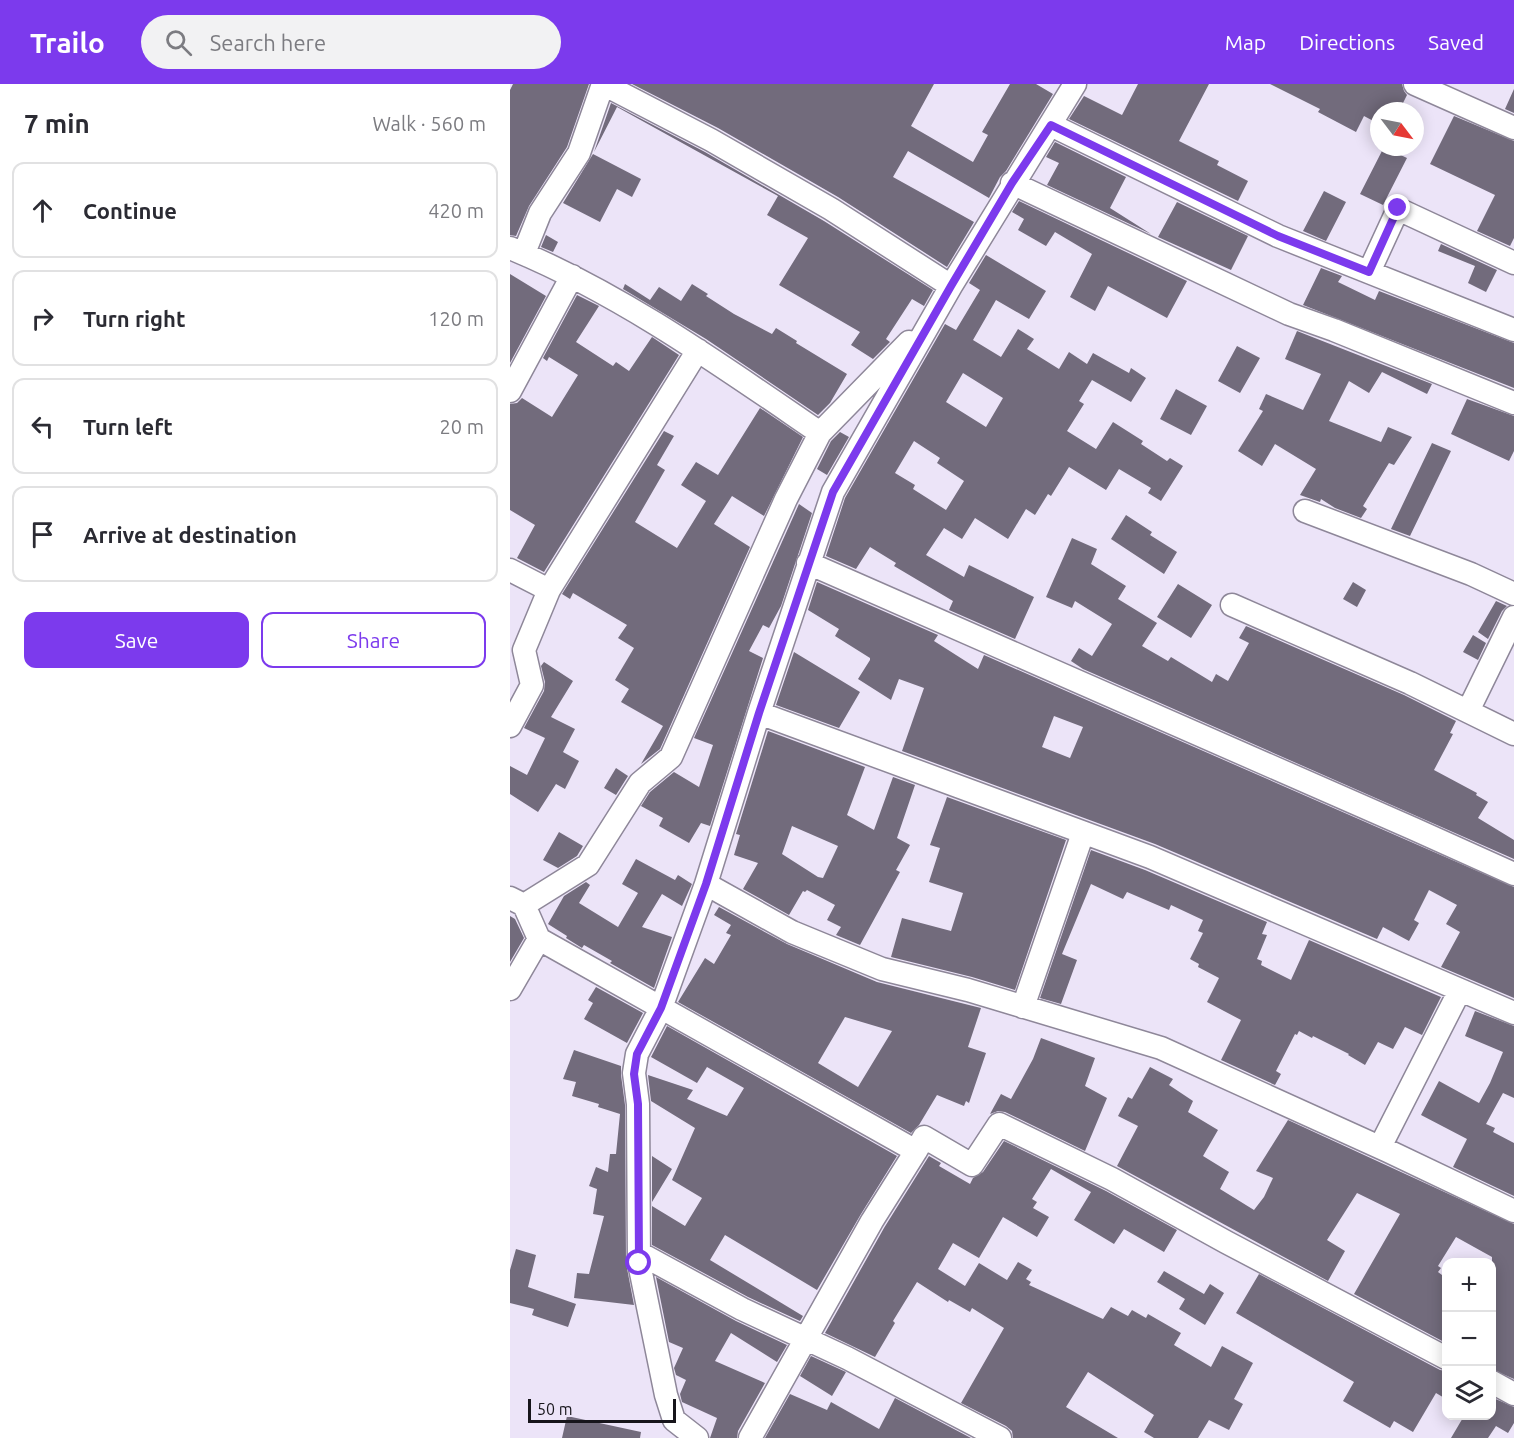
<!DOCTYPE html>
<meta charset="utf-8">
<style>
body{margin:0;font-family:Ubuntu,sans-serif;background:#f2f2f3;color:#2b2b33}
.controls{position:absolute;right:18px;bottom:18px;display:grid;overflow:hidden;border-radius:12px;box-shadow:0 3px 15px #0003}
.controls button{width:54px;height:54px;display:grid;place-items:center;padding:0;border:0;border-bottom:2px solid #e1e1e2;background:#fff;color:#2b2b33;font:30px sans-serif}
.compass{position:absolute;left:860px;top:18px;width:54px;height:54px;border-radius:50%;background:#fff;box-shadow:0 3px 15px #0003;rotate:122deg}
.scale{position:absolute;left:18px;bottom:15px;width:148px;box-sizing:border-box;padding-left:6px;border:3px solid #17151b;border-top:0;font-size:16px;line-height:21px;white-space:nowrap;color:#17151b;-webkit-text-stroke:4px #ece4f8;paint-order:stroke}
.stop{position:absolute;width:18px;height:18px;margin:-14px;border:4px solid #7c3aed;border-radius:50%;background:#fff}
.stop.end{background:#7c3aed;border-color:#fff;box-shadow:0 2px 6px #0008}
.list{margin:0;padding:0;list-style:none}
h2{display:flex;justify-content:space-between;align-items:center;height:78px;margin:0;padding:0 24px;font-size:26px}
h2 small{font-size:20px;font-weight:400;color:#7c7c81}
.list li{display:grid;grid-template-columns:39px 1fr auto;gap:18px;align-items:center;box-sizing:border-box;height:96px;margin:0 12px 12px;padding:0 12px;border:2px solid #e1e1e2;border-radius:12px}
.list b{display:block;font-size:22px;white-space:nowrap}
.list em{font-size:20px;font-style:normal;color:#7c7c81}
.actions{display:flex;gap:12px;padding:18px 24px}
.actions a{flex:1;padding:14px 0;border:2px solid #7c3aed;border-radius:12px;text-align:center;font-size:21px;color:#7c3aed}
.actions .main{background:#7c3aed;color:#fff}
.icon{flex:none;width:33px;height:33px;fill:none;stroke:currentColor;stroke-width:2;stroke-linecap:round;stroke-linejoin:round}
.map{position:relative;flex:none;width:1004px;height:1354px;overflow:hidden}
header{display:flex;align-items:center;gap:36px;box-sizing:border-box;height:84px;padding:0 30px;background:#7c3aed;color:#fff}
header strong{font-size:28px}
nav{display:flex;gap:33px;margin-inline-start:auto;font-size:21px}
.search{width:420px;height:54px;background:#f2f2f3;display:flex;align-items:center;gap:15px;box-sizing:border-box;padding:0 21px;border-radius:33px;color:#7c7c81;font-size:22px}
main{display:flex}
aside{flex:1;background:#fff}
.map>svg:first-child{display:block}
.building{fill:#726b7c;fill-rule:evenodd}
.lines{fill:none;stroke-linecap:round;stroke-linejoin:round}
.minor-casing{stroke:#8e8799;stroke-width:25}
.minor{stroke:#fff;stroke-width:22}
.route{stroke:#7c3aed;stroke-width:8}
</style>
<header>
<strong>Trailo</strong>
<div class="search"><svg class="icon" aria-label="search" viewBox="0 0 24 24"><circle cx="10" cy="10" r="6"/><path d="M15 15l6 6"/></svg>Search here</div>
<nav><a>Map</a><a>Directions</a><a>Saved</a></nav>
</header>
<main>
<aside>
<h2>7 min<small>Walk · 560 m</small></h2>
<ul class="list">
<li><svg class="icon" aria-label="ahead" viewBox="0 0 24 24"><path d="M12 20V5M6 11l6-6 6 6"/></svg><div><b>Continue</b></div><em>420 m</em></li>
<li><svg class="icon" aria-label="right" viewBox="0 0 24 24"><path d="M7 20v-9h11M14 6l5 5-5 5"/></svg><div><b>Turn right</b></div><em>120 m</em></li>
<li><svg class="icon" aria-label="left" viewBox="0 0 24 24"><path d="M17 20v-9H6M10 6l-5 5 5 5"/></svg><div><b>Turn left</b></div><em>20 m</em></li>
<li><svg class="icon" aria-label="arrive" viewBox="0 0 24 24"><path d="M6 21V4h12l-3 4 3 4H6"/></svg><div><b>Arrive at destination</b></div></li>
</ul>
<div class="actions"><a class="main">Save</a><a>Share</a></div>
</aside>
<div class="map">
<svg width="1004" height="1354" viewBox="0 0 1004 1354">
<rect width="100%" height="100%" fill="#ece4f8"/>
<path class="building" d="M3,0h76l-22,63 -38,59 -13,30 -6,-1v-145z
M122,0h302l-23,42 62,36 15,-27 -6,-3 28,-48h26l17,10 -47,77 -6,6 -11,21 -81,-47 -15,26 81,45 -27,45 -109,-70 -120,-69z
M628,0h71l-30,57 40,20 -2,4 31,16 -10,20 -169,-82 15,-23 38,19z
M760,0h132l2,7 3,4 -8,16h-20v13l-15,-8 -8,16 -38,-20 2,-3z
M1004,5v24l-9,-4z
M101,19l94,49 119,69 109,69 -9,16 -12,-7 -26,40 4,3 -17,17 -22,-14 9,-13 -81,-47 29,-47 -41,-23 11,-19 -161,-89 -23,45z
M944,32l60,25v97l-4,8 -33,-15 18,-36 -65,-31z
M545,58l71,35 -16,31 41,26 -104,-49 12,-22 -13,-6z
M874,63l23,11 -24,47 -23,-11z
M83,70l48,25 -9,18 -15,-8 -17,33 -37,-19z
M814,107l22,11 -20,39 -23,-10z
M509,117l168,80 -20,37 -59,-32 -13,25 -25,-14 22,-43 -37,-22 -9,14 -28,-16 6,-11 -12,-7z
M667,118l71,34 -17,34 -73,-33z
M36,151l12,7 -5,10 -12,-5z
M931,160l56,26 -11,22 -18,-9 7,-17 -37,-15z
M476,171l60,36 -17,28 -33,-19 -23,40 28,17 17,-28 16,10 -7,10 32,20 10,-17 18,12 6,-11 36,20 2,-5 15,10 -15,24 -39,-22 -13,21 5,3 -17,27 29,18 17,-27 30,19 -2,3 26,17 3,-3 13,8 -22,35 -13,-8 3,-5 -32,-19 -13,21 -37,-23 -18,29 -3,-2 -13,21 -9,-6 -18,30 -33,-21 -13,21 -18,-11 -18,27 38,22 5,-12 65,32 -19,42 -66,-29 4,-9 -59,-35 2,-3 -26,-16 -14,22 -30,-13 19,-58 100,-174 11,6 24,-40 -11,-7zM453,289l40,25 -17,29 -40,-25zM404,357l26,17 -3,5 27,18 -18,29 -33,-21 2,-4 -20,-12z
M811,184l21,8 -4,6 37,18 4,-9 135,52v45l-211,-83z
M0,190l36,22 -36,67z
M115,200l25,16 9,-13 22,14 11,-17 16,10 -2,2 28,18 38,20 4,-6 21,13 -1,2 51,31 -17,29 -12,12 -112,-76 -83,-50z
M67,211l22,11 -23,36 37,24 3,-4 13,9 23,-34 27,18 -135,217 -27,-14 18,-33 -25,-15v-106l7,-1 5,-5 30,19 26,-42 -29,-18 -2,4 -4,-3z
M787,247l135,53 -5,10 -45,-22 -13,21 -20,-12 -20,40 52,21 7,-15 24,10 -18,28 -5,-2 -26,43 4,3 -6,9 -26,-10 -14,-9 -1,3 -20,-7 16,-26 -41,-25 -13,22 -24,-15 25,-40 -4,-2 7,-15 37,16 18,-36 -36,-15z
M727,262l23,12 -20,35 -22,-12z
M666,305l31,17 -16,29 -31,-16z
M957,315l47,17v35l-5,10 -58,-27z
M250,324l43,29 -39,79 -32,-20 -18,28 36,23 -90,202 -19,15 22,-38 -42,-24 8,-13 -14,-9 19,-32 -16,-10 9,-13 -54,-32 -3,6 -8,-5 102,-163 10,5 -17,29 8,5 -30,52 42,26 29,-47 -25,-16 15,-23 22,13z
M330,348l9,5 -22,38 -10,-6 14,-28z
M922,359l19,8 -41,85 -19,-7z
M289,420l13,9 -31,93 -12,22 -6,-3 -14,26 14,7 -53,168 -9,-3 -12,20 -30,-17 4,-8 -22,-12 9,-14 24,-20 25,15 14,-42 -19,-7z
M616,431l26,17 -2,3 27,17 -13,22 -53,-35z
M562,454l25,11 -6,15 35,22 -8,13 39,24 -15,23 26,15 3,-4 41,25 4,-8 12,7 21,-38 -10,-5 7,-12 158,69 52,26 -6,12 3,1 -19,36 43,23 -1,2 12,7 -10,16 36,22v19l-431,-190 -12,-8 8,-13 13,8 20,-32 -37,-23 -3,7 -26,-11z
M307,498l121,53 -4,6 44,28 6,-14 530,232v111l-73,-31 19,-35 -14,-8 11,-19 -28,-15 -15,30 5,3 -10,18 -26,-14 -6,12 -222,-95 -253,-93 22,-63 -25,-9 -8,21 -33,-21 12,-19v-2l-35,-22 4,-7 -31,-19zM544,632l29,11 -13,31 -28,-11z
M843,498l13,8 -9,17 -14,-8z
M668,500l34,21 -21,33 -34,-21z
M986,517l11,5 -5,5 -14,28 -10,-7z
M963,551l13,8 -8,17 -15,-8z
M284,568l66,40 -21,36 -63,-23z
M34,578l29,19 -22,36 24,12 -12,23 16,9 -14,28 -9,-5 -18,28 -28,-18v-28l17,9 18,-37 -21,-10 20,-37 1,-9 -4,-16z
M258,647l97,36 -18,48 27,15 19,-53 22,8 -18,53 13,7 -14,25 4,2 -40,73 -24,-10 5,-8 -14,-7 8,-15 -28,-15 -2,2 -2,-1 -14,24 -46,-26 15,-26 -24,-8 6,-20 -4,-1zM282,742l46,20 -15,32 -5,-1 -36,-23z
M106,684l12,8 -12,19 -12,-7z
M437,713l119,43 -51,150 -43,-13 -81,-20 11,-39 49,13 12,-38 -34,-11 11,-34 -10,-3z
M49,748l24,14 -6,10 -19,12 -15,-8z
M581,766l54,20 122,52 -5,12 5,1 -10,24 5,2 -1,4 30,15 18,-40 132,57 -19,38 -17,-8 -12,22 -15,-7 -13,23 -17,-10 1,-1 -36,-18 -1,2 -13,-7 -2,4 -2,-1 -19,37 5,3 -6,11 -54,-25 20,-40 -34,-18 12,-24 -21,-11 1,-3 -9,-5 13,-26 -5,-2 5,-11 -32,-15 -2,5 -42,-18 -4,7 -32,-15 -29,70 15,6 -16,44 -21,-6z
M126,775l39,21 3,-5 14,9 -10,22 -20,-12 -20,33 30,10 -18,51 -44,-25 2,-2 -28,-16 -2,3 -16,-10 1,-2 -19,-12 16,-28 22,-14 4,3 -11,18 39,24 20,-34 -16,-9z
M209,823l68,37 90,38 104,26 -13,39 18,6 -17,50 -3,-2 -2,5 -27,-11 -18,30 -8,8 -233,-131 27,-44 9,6 17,-29 -5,-2 5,-8 -17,-10zM335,933l47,14 -34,56 -40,-24z
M0,832l5,3 9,19 -14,24z
M86,903l47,26 -16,30 -43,-24 9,-16 -5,-3z
M965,927l39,15v72l-11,-5 -17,31 9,4 -2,4 21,11v53l-61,-29 14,-28 -46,-24 18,-34 40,22 11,-20 13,-31 -38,-16z
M157,942l230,130 -36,58 -44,76 -92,-55 -15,25 93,56 -3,5 -52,-24 -96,-52v-39l33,20 17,-28 -30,-18 23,-52 -44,-27 -3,-26 45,15 -6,9 40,17 17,-28 -37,-21 -10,16 -46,-26z
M531,954l54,20 -10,28 22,12 -22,53 -80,-39 -7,-1 -8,3 11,-20 10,5 22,-40z
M64,966l47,16v9l4,30 1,158 8,42 -60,-7 3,-25 12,1 15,-58 -11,-2 4,-25 -8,-3 7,-19 12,5 2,-18h6l4,-40 -22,-7 1,-3 -27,-8 4,-14 -13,-3z
M640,983l23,12 -4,6 24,16 -5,11 30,18 -15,26 26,16 -9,17 34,21 10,-13 9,-19 -17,-7 32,-51 226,104v155l-23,-10 1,-112 -36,-20 -18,29 3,2 -3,4 8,6v65l-92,-49 46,-80 -43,-21 -30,47 18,11 -17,30 -211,-115 21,-40 -20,-10 10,-19 4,2z
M494,1057l102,50 71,39 -13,22 -40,-23 -10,15 -40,-24 17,-28 -40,-23 -19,30 5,3 -4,6 16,9 -12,20 -34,-20 -24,41 -26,-15 -15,26 27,17 14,-23 28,17 11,-18 14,8 -6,9 5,3 -2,3 74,34 8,-12 17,9 4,-6 14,8 2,-4 33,19 -7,12 37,22 11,-21 31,17 -19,36 9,5 -14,26 -20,-10 -11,18h-44l-10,-6 10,-17 -66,-43 -22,35 52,31h-105l-1,-7 -6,-5 -45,-23 43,-75 -32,-20 -2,4 -21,-12 -1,2 -31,-20 -24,39 2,2 -20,34 -50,-24 59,-105 45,-72 12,7 -2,3 31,18 3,-6 10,-6z
M142,1072l20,13 -20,33z
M6,1165l20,6 -8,32 48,17 -8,23 -36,-12 2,-6 -24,-6v-33z
M654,1187l40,23 6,-10 14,9 -19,32 -26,-16 6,-10 -28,-17z
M749,1190l181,96 6,1v28l-10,-6 -23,39 -19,-11 -4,7 -47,-27 11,-19 -118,-69z
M146,1193l80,44 51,24 -10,17 -46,-29 -16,28 50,22 -27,48 -1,7h-27l7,-20 -35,-16 -2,-8 6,-14 -10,-5 -2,-7 9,-20 -14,-6z
M301,1272l35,16 -14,24 -32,-20z
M280,1310l37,16 4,-8 48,27 16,-31 76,40h-206z
M981,1313l23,10v16l-6,10 -12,-7 -8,12h-37l13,-22h27z
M57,1332l74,16 -1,6h-78z"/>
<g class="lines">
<defs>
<path id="minor" d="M905,0l99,44
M541,41l227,111 236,94
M502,99l277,131 45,16 180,73
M0,164c110,45 212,118 310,185
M14,169l16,-40 39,-60 24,-69 108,56 120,69 120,77
M859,188l29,-63 116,54
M0,307l62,-115
M795,427l166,63 43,20
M298,479l606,266 100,45
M0,486l39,20
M722,521l178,78 104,51
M958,627l46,-94
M249,629l391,144 364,156
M0,642l22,-41 -8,-35 25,-60 149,-240
M196,800l86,48 90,37 86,21 193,58 227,103 126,60
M0,814l14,7 15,34 377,212 -44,70 -122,217
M14,821l64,-40 52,-82 31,-26 115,-258 34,-66 89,-91
M0,905l29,-50
M513,923l60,-174
M870,1063l80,-157
M406,1067l8,-14 48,28 27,-41 113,55 114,63 220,116
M129,1169l103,56 105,49 153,80
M982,1298l22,12
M187,1354l-23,-18 -8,-25 -27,-132 -1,-159 -4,-31 3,-19 24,-46 45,-124 53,-171 74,-221 118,-206 124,-202"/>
</defs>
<use href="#minor" class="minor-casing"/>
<use href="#minor" class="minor"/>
</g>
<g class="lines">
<path class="route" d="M129,1179l-1,-159 -4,-30 3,-20 24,-46 45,-124 53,-171 74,-221 118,-206 61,-103 39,-58 227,111 91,36 29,-64"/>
</g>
</svg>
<div class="controls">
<button>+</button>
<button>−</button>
<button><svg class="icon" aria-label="layers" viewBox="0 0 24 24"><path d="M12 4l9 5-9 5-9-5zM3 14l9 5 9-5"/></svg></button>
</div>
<svg class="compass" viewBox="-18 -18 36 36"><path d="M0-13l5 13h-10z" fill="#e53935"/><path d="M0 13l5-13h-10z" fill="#7c7c81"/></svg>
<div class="scale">50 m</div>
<div class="stop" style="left:129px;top:1179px"></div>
<div class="stop end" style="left:888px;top:124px"></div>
</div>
</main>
